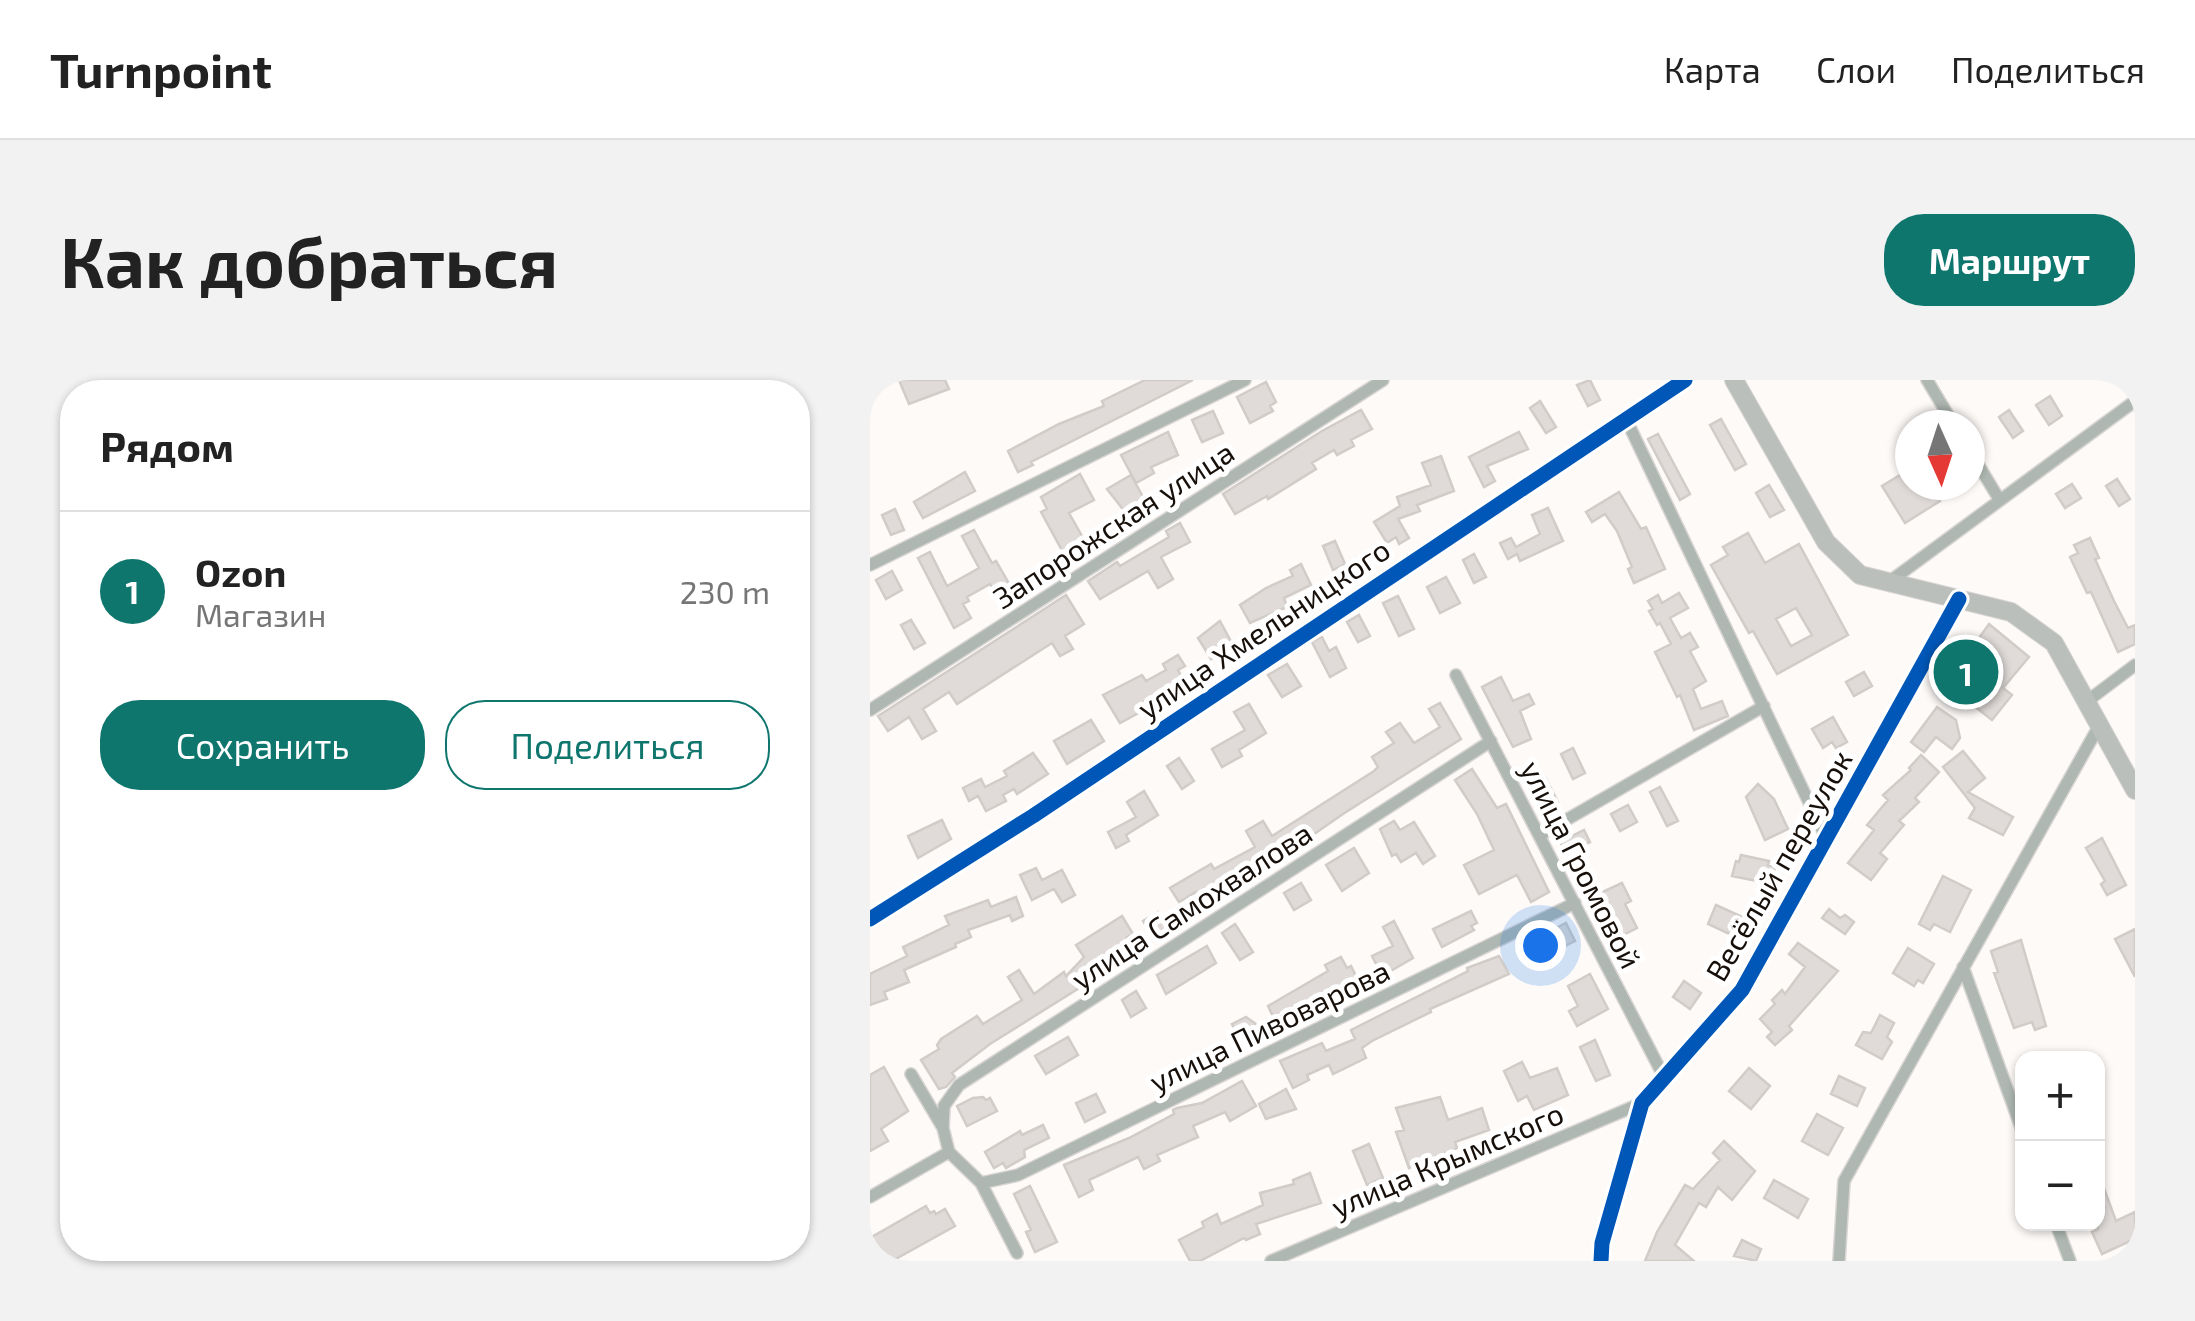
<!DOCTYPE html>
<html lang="ru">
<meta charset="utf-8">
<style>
body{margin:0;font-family:"Exo 2",sans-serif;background:#f2f2f2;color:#222}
.controls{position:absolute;right:30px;bottom:30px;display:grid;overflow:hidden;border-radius:20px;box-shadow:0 2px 8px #0004}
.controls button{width:90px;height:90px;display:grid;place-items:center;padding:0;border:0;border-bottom:2px solid #e0e0e0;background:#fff;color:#222;font:50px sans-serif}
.compass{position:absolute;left:1025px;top:30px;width:90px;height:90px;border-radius:50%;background:#fff;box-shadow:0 2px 8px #0004;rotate:177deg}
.you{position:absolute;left:670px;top:565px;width:35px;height:35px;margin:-25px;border:8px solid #fff;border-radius:50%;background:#1a73e8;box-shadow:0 0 0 15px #1a73e833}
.badge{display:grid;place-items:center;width:65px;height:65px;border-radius:50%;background:#0f766e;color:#fff;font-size:32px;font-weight:700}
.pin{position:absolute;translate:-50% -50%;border:5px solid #fff;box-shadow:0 2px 10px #0006}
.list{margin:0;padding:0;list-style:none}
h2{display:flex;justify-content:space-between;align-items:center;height:130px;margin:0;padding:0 40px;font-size:42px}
h2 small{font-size:32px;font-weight:400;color:#767676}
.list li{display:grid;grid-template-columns:65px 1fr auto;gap:30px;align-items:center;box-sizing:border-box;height:160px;padding:0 40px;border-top:2px solid #e0e0e0}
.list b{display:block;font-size:38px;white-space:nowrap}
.list p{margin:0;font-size:32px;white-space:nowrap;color:#767676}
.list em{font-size:32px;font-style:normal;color:#767676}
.actions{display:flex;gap:20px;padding:30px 40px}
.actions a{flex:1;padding:22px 0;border:2px solid #0f766e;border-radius:40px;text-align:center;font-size:35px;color:#0f766e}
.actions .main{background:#0f766e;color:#fff}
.map{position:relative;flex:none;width:1265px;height:881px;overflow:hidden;border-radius:40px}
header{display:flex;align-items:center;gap:60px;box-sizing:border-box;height:140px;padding:0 50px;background:#fff;border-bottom:2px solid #e0e0e0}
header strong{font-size:48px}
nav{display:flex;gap:55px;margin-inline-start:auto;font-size:35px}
.intro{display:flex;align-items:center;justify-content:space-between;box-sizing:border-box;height:240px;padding:0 60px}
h1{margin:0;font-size:70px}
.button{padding:25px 45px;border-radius:40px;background:#0f766e;color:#fff;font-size:35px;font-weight:700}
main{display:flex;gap:60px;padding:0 60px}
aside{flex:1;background:#fff;border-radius:40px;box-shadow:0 2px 8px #0004}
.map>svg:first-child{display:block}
.building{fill:#e0dbd8;stroke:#d1ccc8;stroke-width:2.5;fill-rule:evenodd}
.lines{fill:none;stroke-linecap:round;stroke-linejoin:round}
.street-casing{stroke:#d7d4d3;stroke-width:14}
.secondary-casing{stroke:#d7d4d3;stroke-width:20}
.street{stroke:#aeb7b1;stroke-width:11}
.secondary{stroke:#babfbb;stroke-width:18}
.cycleway-casing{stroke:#fff;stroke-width:21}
.cycleway{stroke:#0057b8;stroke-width:15}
.labels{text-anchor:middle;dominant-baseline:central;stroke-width:10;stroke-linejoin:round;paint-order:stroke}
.street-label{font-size:30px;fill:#160f0a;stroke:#fff}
</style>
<header>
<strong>Turnpoint</strong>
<nav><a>Карта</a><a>Слои</a><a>Поделиться</a></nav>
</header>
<div class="intro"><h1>Как добраться</h1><a class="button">Маршрут</a></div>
<main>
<aside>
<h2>Рядом<small></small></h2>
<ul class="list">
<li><span class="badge">1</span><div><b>Ozon</b><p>Магазин</p></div><em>230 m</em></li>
</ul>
<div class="actions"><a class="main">Сохранить</a><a>Поделиться</a></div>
</aside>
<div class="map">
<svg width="1265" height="881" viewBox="0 0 1265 881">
<rect width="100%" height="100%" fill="#fdfaf8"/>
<path class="building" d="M29,0h46l4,9 -40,15z
M275,0h48l-162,82 2,3 -15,7 -10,-21 51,-27 45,-18 -2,-5z
M720,0l10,20 -12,6 -11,-21z
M396,2l10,20 -6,4 3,5 -23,12 -13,-26z
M1180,16l12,20 -13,9 -13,-20z
M670,21l16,26 -10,6 -16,-25z
M491,30l11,19 -21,11 3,6 -17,9 -3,-5 -22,13 4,6 -48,30 -1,-3 -32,18 -12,-20 99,-63z
M1139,30l14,21 -10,7 -14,-21z
M343,31l10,22 -21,9 -10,-22z
M851,39l25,45 -11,6 -25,-45z
M298,52l10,23 -27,12 3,6 -18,10 -15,-28z
M649,52l9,17 -41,17 8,15 -11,6 -15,-30z
M788,54l32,60 -10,6 -32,-61z
M571,76l13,35 -37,14 3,6 -22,8 11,19 -10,6 -3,-7 -9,6 -13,-21 26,-16 -3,-9 34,-12 -9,-22z
M1040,89v16h20l10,16 -35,22 -23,-37z
M95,92l10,19 -52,27 -9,-16z
M210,94l14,26 -25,13 17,30 -21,13 -24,-44 6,-3 -6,-12z
M261,95l17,31 -19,11 -22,-28z
M1247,99l13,20 -11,7 -13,-20z
M1202,104l9,14 -16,10 -9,-14z
M899,105l15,25 -14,7 -14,-24z
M749,112l22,37 5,-2 19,42 -31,14 -6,-14 4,-2 -15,-36 -12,-17 -13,8 -6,-10z
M678,128l15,33 -43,20 -3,-7 -9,5 -8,-16 11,-5 5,9 24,-13 -8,-19z
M25,129l9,21 -13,5 -9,-20z
M310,143l10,19 -29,15 12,22 -15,9 -10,-17 -48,28 -12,-18 29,-19 3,4 49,-29 -3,-6z
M104,150l18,33 4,-2 15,26 -14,8 -7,-11 -23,13 2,4 -6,3 8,14 -17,10 -36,-70 12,-6 17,34 32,-18 -17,-32z
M878,153l17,30 34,-19 49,91 -71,39 -24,-43 -4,2 -38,-68 17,-10 -5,-8zM926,228l16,27 -21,11 -15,-27z
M1220,158l9,20 -4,1 19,42 14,27 7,-3v19l-17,8 -27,-60 -4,1 -17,-36 8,-4 -4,-8z
M465,161l10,23 -12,6 -10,-24z
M604,174l12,23 -12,6 -11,-23z
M431,184l10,21 -27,13 3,9 -37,16 -10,-18 26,-17 27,-12 -3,-6z
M22,191l10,19 -16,9 -10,-19z
M576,197l14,26 -20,10 -13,-26z
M809,213l9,15 -18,10 11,20 9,-5 8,14 -8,4 16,30 -13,8 8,20 21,-8 6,15 -34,14 -14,-35 -3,2 -22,-45 16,-8 -11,-21 -3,2 -8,-14 4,-2 -5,-8 10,-6 4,8z
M196,215l18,29 -19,12 8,13 -13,7 -8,-13 -95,61 -8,-12 -26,17 13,22 -14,8 -13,-22 -21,14 -10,-15z
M528,216l16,33 -15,7 -16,-33z
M489,235l11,21 -12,6 -11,-20z
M41,240l14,23 -11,6 -13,-24z
M350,241l14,26 -23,12 -13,-21z
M1119,244l40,33 -26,31 9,7 -20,25 -46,-36z
M452,257l7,14 7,-4 10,21 -16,9 -18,-35z
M308,275l7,11 -7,4 7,13 -21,11 2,4 -46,25 -17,-28 39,-20 4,6 20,-11 -3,-6z
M417,284l14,22 -19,11 -14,-22z
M994,292l8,14 -18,10 -8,-14z
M631,297l12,24 16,-7 5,10 -14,7 11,28 -18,8 -31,-60z
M570,323l21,36 -118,75 -92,64 -14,5 -33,22 -8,-13 -17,10 -9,-14 41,-24 3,5 41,-22 -9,-16 17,-10 9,15 102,-65 4,-4 -6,-10 22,-14 -8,-11 14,-9 14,20 26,-16 -11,-18z
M379,324l17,29 -27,17 3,6 -20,11 -10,-18 33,-19 -11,-18z
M1067,327l19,13 4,18 -8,11 -16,-12 -12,15 -13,-10z
M963,337l14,25 -11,6 -4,-6 -9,6 -11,-19z
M221,340l13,21 -37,23 -13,-23z
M703,368l12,25 -12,6 -12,-25z
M1093,371l22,27 -17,14 45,25 -10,18 -34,-17 6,-10 -32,-41z
M163,373l15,21 -31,20 -3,-5 -11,6 3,6 -20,10 -8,-15 -9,5 -6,-13 18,-9 4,8 22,-11 -3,-5z
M1051,375l18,17 -24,26 4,4 -20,19 5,4 -24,28 7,6 -16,21 -23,-17 26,-33 -7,-5 21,-25 -5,-5 28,-25 -2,-2z
M309,378l15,23 -12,8 -15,-23z
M602,389l25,39 9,-4 43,88 -18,10 -14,-27 -38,19 -15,-29 30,-15 -17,-36 -22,-34z
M676,399l12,23 -15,7 -11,-22z
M888,404l16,15 14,30 -23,11 -19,-43z
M790,407l18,34 -11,5 -17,-34z
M274,411l14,24 -32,20 3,6 -13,7 -8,-16 28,-15 -9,-15z
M758,425l9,17 -17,9 -9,-17z
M72,440l9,19 -33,19 -10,-22z
M524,441l6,9 14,-8 21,34 -12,8 -7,-11 -15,9 -5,-8 -4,2 -12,-27z
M714,450l6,12 -7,3 4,8 -17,9 -10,-20z
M1232,458l24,47 -19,10 -6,-11 4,-3 -19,-33z
M484,468l15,25 -27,18 -16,-26z
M871,475l28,6 -1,4 7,2 -3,17 -40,-8 4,-15 3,1z
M166,488l6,12 20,-10 13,25 -13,7 -8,-13 -22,11 -12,-25z
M1073,496l28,14 -21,42 -16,-8 -4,6 -11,-6z
M431,503l10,17 -17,10 -10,-17z
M752,503l9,18 -6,3 12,24 -18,9 -2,-4 -8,4 -10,-30 6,-3 -5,-11z
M146,517l7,19 -11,5 -2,-6 -42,15 3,7 -16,7 1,3 -52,23 5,12 -25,10 3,7 -17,6v-31l37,-18 -4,-9 46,-22 -4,-9 43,-16 3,7z
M846,525l31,14 -9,19 -30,-14z
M959,529l11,9 5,-3 9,7 -9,12 -23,-16z
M601,531l6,12 -6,3 3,4 -32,17 -9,-18z
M288,532l11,18 -15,9 -11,-18z
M252,536l11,18 -6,3 8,13 -26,15 2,3 -121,76 -38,29 3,4 -9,10 -7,2 -18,-29 18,-11 -2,-4 4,-6 36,-23 6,8 39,-24 -14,-23 11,-7 15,24 30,-22 2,4 18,-19 -8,-12z
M524,541l19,37 -31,18 -10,-20 21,-10 -10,-19z
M696,543l9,18 -16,8 -9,-18z
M365,544l18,28 -13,8 -18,-27z
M1265,549v48l-20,-38z
M1151,560l25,86 -11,4 -3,-8 -18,6 -20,-55 4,-1 -7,-21z
M928,563l40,28 -49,55 3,4 -17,15 -8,-8 5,-5 -12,-13 15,-15 -3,-4 10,-10 3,4 20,-27 -16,-13z
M337,566l9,17 -50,31 -9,-19z
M1038,568l26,16 -11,19 -5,-3 -4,6 -21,-13z
M629,576l10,18 -79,35 1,3 -59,29 -10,7 4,10 -33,16 -4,-9 -22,10 2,5 -16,8 -13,-27 42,-18 4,8 29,-12 -4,-9 117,-59 -1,-3z
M471,577l6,11 4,-2 10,20 -20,10 -2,-3 -20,10 -3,-7 -23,11 5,10 -20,10 -10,-21 60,-35 -3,-6z
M720,594l18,35 -31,17 -8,-15 9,-5 -10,-20z
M814,601l17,12 -11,16 -17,-12z
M266,611l10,17 -15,9 -9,-17z
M1010,635l14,8 -7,14 5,5 -10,17 -26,-14 7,-13 8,1z
M376,637l10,7 -6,3 6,11 -14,7 -10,-21z
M198,657l10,18 -32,19 -11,-18z
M725,660l15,35 -14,6 -16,-34z
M652,682l8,16 27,-10 11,27 -34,15 -7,-14 -9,5 -14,-30z
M14,687l24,44 -27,18 7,12 -18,10v-76z
M879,688l21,18 -19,23 -22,-18z
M969,696l26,12 -8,18 -26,-12z
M372,701l14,25 -26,15 -5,-9 -32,14 5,11 -41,18 3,6 -16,8 -6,-12 -49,23 4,10 -14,7 -15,-32 65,-27 45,-24 -1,-4 4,-2 25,-5z
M416,709l10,20 -30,10 -7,-15z
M226,714l9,18 -20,10 -9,-19z
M113,717l3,3 4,-2 7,13 -30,15 -10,-20 16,-8z
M570,717l8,23 34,-12 7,22 -34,12 2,6 -48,20 -13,-36 8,-2 -8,-22z
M947,734l26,14 -15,27 -26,-14z
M173,745l6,13 -25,12 1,7 -19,11 -3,-5 -9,5 -9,-16 35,-21 2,4z
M854,761l31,30 -23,29 -14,-13 -12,20 -7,-4 -24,42 19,16h-49l12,-29 28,-47 8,4 27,-29 -7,-7z
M499,764l14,34 -16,7 -14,-34z
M1228,792l18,49 19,-9v27l-33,15 -10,-22 6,-3z
M440,793l11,30 -65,21 4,10 -14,6 -2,-2 -44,23h-10l-11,-21 25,-13 -2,-5 15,-8 4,10 42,-19 -3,-12 34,-9 -1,-4z
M904,800l34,19 -10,19 -34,-20z
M160,806l27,56 -22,10 -9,-20 5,-2 -17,-36z
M56,826l4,7 4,-2 2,3 9,-5 10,17 -63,35h-22v-23z
M872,860l19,9 -5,12 -22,-5z"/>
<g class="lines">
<defs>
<path id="street" d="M1057,0l27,45
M756,39l200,419
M1100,71l29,48
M0,185l375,-185
M1019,202l246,-181
M586,295l207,400
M1216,322l49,-37
M0,330l513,-330
M670,455l224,-129
M0,539l163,-103 652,-436
M1093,587l59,163
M41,694l32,54 6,24 32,31 36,70
M73,748l1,-22 15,-21 532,-344
M111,803l37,-8 557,-272
M0,817l79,-45
M1186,844l14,37
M401,881l371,-158
M731,881l1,-18 40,-140 100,-113 217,-391
M969,881l5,-80 255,-455
M1259,881l6,-3"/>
<path id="secondary" d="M864,0l92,162 34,33 151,37 43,31 81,147"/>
</defs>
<use href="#street" class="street-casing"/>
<use href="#secondary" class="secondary-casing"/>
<use href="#street" class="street"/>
<use href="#secondary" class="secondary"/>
<defs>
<path id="cycleway" d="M0,539l163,-103 652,-436
M731,881l1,-18 40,-140 100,-113 217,-391"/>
</defs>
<use href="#cycleway" class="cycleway-casing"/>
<use href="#cycleway" class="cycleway"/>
</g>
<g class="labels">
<g class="street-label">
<text transform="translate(243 144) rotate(-33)">Запорожская улица</text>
<text transform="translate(393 248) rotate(-34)">улица Хмельницкого</text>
<text transform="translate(712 484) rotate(63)">улица Громовой</text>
<text transform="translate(908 485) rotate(-60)">Весёлый переулок</text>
<text transform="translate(321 525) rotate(-33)">улица Самохвалова</text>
<text transform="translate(399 645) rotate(-26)">улица Пивоварова</text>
<text transform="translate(577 779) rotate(-23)">улица Крымского</text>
</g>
</g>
</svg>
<div class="controls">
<button>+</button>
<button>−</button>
</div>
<svg class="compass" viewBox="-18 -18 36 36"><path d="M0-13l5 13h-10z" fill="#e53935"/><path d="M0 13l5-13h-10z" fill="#767676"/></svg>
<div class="you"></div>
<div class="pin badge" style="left:1096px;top:292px">1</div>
</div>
</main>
